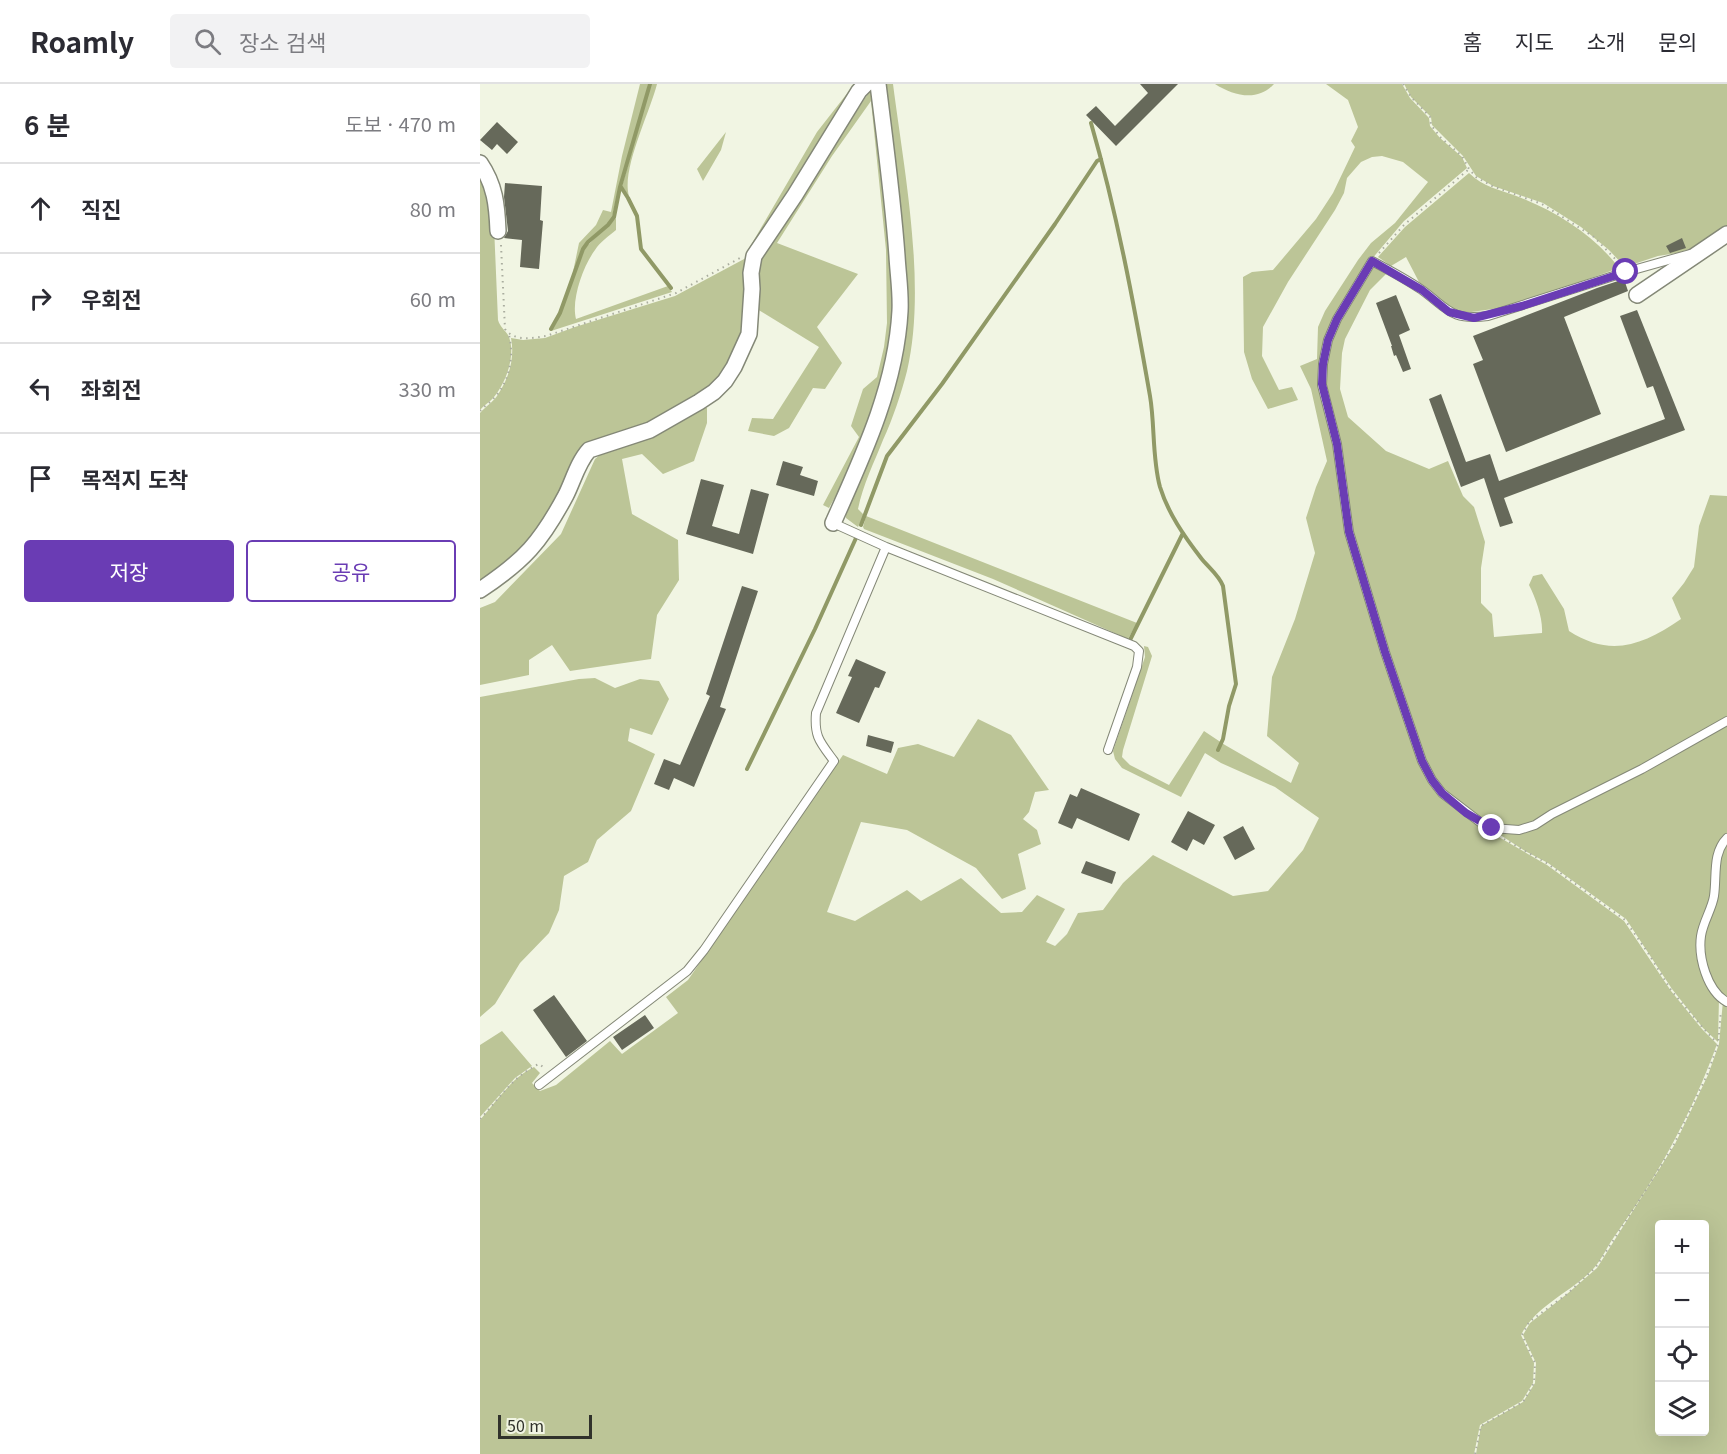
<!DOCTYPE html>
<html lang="ko">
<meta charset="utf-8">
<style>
body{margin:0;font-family:Georgia,"Noto Sans KR",serif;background:#f2f2f3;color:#2b2b33}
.controls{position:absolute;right:18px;bottom:18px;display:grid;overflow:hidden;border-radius:6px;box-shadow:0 6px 24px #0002}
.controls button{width:54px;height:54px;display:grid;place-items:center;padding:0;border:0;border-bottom:2px solid #e1e1e2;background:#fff;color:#2b2b33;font:30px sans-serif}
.scale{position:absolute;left:18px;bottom:15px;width:94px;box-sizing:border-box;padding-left:6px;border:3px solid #30322b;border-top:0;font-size:16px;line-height:21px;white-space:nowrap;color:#30322b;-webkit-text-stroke:4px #f1f5e3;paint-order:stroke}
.stop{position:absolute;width:18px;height:18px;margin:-14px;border:4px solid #6a3cb4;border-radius:50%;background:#fff}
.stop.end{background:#6a3cb4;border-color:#fff;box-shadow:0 2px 6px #0008}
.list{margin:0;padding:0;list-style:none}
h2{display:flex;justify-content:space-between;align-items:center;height:78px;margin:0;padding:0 24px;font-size:26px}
h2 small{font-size:20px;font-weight:400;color:#7c7c81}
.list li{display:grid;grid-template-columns:39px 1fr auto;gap:18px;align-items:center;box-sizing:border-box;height:90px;padding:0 24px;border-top:2px solid #e1e1e2}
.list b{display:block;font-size:22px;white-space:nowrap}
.list em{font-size:20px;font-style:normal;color:#7c7c81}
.actions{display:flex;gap:12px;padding:18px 24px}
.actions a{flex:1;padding:14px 0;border:2px solid #6a3cb4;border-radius:6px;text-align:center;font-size:21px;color:#6a3cb4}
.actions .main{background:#6a3cb4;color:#fff}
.icon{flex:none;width:33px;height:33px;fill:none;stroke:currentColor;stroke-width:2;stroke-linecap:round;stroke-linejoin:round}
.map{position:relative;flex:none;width:1247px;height:1370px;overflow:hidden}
header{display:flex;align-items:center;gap:36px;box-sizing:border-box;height:84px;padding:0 30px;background:#fff;border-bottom:2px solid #e1e1e2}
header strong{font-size:28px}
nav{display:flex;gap:33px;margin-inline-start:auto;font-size:21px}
.search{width:420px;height:54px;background:#f2f2f3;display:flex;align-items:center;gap:15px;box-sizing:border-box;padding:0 21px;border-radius:6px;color:#7c7c81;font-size:22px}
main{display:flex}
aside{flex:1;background:#fff}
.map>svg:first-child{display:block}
.green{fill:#bcc597;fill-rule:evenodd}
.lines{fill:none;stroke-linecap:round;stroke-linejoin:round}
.stream{stroke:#909966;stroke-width:4}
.building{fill:#66695a}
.lane-casing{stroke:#848877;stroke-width:10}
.street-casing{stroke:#848877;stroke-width:18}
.path{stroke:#aaad9f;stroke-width:2;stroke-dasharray:1.5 4.5;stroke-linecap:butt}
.lane{stroke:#fff;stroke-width:8}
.street{stroke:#fff;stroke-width:15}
.route{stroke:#6a3cb4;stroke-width:8}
</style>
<header>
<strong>Roamly</strong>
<div class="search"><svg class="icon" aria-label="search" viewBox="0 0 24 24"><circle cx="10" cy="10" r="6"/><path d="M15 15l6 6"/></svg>장소 검색</div>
<nav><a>홈</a><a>지도</a><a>소개</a><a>문의</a></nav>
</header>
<main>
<aside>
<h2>6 분<small>도보 · 470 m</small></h2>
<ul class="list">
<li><svg class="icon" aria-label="ahead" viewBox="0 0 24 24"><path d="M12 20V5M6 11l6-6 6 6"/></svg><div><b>직진</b></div><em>80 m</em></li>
<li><svg class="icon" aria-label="right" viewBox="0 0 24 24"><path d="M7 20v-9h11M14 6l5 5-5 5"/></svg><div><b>우회전</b></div><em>60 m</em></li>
<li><svg class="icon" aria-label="left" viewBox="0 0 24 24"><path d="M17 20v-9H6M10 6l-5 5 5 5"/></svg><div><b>좌회전</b></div><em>330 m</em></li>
<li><svg class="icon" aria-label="arrive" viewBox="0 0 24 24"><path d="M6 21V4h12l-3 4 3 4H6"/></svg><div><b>목적지 도착</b></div></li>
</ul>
<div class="actions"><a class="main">저장</a><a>공유</a></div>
</aside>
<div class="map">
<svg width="1247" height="1370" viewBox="0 0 1247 1370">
<rect width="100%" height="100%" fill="#f1f5e3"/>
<path class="green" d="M160,0h8l-1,10 -28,92 -7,32 -6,9 -19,15 -5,7 -9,23 6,-29 17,-18 7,-15 8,2 11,-56z
M171,0h6c-7,28 -36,86 -28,112l-7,-10z
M404,0h9c11,86 34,202 14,287 -6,23 -14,47 -24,69 -9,23 -20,44 -25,69l6,6 -6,12 -12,-9 -1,-5 54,-149z
M735,0h59c-16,18 -40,12 -59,0z
M846,0h76l8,14 19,20 1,8 10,12 22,19 5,11 -63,53 -33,39 -14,20 -36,83 15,81 11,88 83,249 67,55 50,29 77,56 47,70 31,38 15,15c-25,69 -60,134 -103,193 -7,10 -12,22 -20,31 -22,24 -58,37 -73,67l13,28 -1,20 -11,18 -42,24 -6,29h-994v-334c16,-18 31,-42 54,-53l6,6 -8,10 8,8 16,-6 54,-44 12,13 56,-41 -12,-16 22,-17 155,-225 44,19 11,-26 20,-4 36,13 24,-38 33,16 38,55 -14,2 -6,20 -6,7 14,11 4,14 -23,10 8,35 -24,10 -26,-31 -69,-38 -46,-8 -34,90 28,9 52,-31 14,11 40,-23 40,35 21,-1 15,-17 28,14 -19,33 9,4 12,-12 11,-21 25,-3 20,-27 30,-28 80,41 35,-5 35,-41 16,-32 -44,-31 -54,-24 -16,-10 -24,44 -59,-29 -7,-9 -2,-8 32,-94 -1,-11 4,1 4,9 -29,94 -1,7 8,8 39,20 35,-54 21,14 66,38 8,-20 -32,-27 5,-59 23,-58 20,-66 -9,-35 10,-31 11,-26 -16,-72 -11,-23 17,-7 1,-32 7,-16 33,-51 13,-17 24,-20 33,-41 -25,-20 -21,-6 -10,1 -11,5 -14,16 -3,15 -9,17 -47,72 -25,45 -1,29 17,34 13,-3 6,13 -30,9 -16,-30 -8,-27 -1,-75 9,-5 21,-2 43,-51 17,-26 22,-46 -4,-6 7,-14 -10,-27z
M924,0h323v144l-30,19 -20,6 -19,3 -33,11 -16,-17 -28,-23 -38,-24 -50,-17 -17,-10 -13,-20 -31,-31 -1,-8 -20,-20z
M374,3l-96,162 -11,3 70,-120 32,-41z
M391,5h3l21,207 -3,57 -31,97 -32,58 -6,-3 36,-68 -8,-11 12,-37 14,-12 7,-30 3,-24 -1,-73 -15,-149 -39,55 -55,87 81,31 -41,53 25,36 -17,26 -12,-1 -24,40 -15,8 -26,-5 4,-13 21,1 46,-72 -62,-38 -1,-37 7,-17z
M246,48l-5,18 -18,31 -6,-12z
M0,83l14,59 4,94c2,7 7,10 10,15 9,18 -2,48 -14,62 -4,5 -10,8 -14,13z
M989,89c14,14 32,17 50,24 38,15 75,38 100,71l-75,27 -44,13 -36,5 -15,-6 -30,-25 -13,-25 -15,9 -13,-9 27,-30z
M136,134v12c-7,6 -16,12 -21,20 -12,16 -24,50 -19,69l92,-33 4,6 -121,39 6,-9 28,-74z
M266,174l3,57 -27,66 -47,33 -80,32 -42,71 -73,72v-176c5,-6 13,-11 17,-17 12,-17 18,-38 14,-58l12,2 22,-2 30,-11 100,-31z
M892,180l16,8 -18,18 -25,49 -3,14 -2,36 8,28 38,34 43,18 19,-8 15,35 11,11 11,35 -4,26v35l11,11 2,23 48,-4c1,-15 -6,-34 -13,-48l4,-9 9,-2 22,35 5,22c42,27 74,14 112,-12l-9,-21 12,-15 10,-16 5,-41 11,-31 17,1v223l-193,104 -16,5 -25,-2 -12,-6 -38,-28 -19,-32 -73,-229 -27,-147 6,-43 9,-22z
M222,324h5v15l-13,38 -31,13 -21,-20 -20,5 10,55 46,26 1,40 -22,35 -6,44 -81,12 -18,-26 -23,15v15l-49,10v-77l15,-6 66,-68 34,-75 7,-6z
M386,432l271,107 -9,16 -135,-60 -129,-50 -1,-2z
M115,594l20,10 25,-9 19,2 10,18 -17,36 -22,-7 -2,13 27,13 -24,57 -34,29 -9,22 -24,14 -5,34 -10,23 -29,30 -25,41 -15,13v-320l99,-18z
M1247,639v112l-7,7 -8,56 -14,54 21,46 -1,44 -15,-14 -31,-39 -46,-70 -78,-56 -23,-12 -34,-22 28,3z
M1247,757v159l-16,-19 -6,-17 -2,-29 15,-78z
M1243,917l4,2v451h-251l5,-28 42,-24 12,-19 1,-20 -13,-28 7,-12 37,-29 30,-26 78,-124 33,-69 11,-31zM1180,1140h44v208h-44z
M22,947l30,35 -17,12 -35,39v-72z"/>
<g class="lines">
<path class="stream" d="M611,39c26,90 43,181 59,273 5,29 2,62 10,91 8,26 24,49 41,71 7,9 18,17 22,28l13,98 -7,22 -6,33 -5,11
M141,103l7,11 9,18 4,33 30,39
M71,245l9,-16 23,-64 5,-7 20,-17 6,-8 6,-30 30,-103
M381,441l26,-69 55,-72 113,-160 42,-63 4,-2
M650,556l53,-107
M267,685l68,-140 41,-91"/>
</g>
<path class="building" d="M660,0h38l-62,62 -30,-31 10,-9 19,20 33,-33z
M17,38l21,20 -11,12 -10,-10 -5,6 -12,-10z
M25,99l37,3 -2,34 3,1 -4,48 -19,-2 2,-27 -18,-2 4,-7 -4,-34z
M1202,154l4,10 -16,5 -4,-7z
M1144,195l4,12 -64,26 37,97 -95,38 -33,-88 10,-4 -10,-24 124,-48z
M916,211l14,35 -11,5 12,34 -8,3 -7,-17 -2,1 -3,-10h1l-16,-43z
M1157,226l48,120 -181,68 9,25 -13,4 -16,-49 -23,9 -32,-88 12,-5 25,68 24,-8 9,27 166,-62 -12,-33 -6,2 -27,-72z
M303,377l20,6 -3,8 18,6 -4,15 -38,-11z
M221,395l23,6 -12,41 27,8 12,-45 18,5 -16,60 -67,-20z
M262,502l16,5 -38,116 6,2 -32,78 -20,-9 -5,12 -15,-6 10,-25 16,6 30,-69 -4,-2z
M376,575l30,13 -7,16 -4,-1 -16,36 -23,-10 16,-36 -4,-1z
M388,651l26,7 -3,11 -25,-7z
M601,704l59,26 -11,27 -52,-23 -5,11 -14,-6 12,-29 7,3z
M708,727l27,14 -11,20 -11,-6 -6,12 -16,-9z
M763,742l12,23 -20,11 -12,-23z
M606,777l30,11 -4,12 -31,-11z
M74,911l33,46 -21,16 -33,-47z
M165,931l9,13 -32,22 -9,-13z"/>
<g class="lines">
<defs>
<path id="lane" d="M1210,170l-64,18 -138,44c-37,5 -40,-7 -66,-26 -16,-11 -33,-20 -50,-29l-35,58 -9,21 -5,24 -1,21 15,59 12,88 36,120 37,109 10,19 10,13 38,29 12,6 27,2 16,-5 17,-11 90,-45 85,-48
M353,439l53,24 248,99 5,5 -2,16 -29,83
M1247,754c-15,15 -10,38 -13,58 -2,13 -11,26 -13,40 -3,21 6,55 26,66
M59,1001l148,-114 17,-21 130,-189c-14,-19 -20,-24 -18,-48l70,-166"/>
<path id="street" d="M0,79c15,22 17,42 18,68
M1157,211l90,-61
M353,439c30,-67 63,-137 67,-212 1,-18 -2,-37 -3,-55 -4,-57 -12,-115 -19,-172
M0,506c44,-29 61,-48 86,-95 7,-14 12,-33 23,-45l61,-20 49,-28 15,-10 11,-11 9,-14 15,-33 3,-45 -1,-16 3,-17 41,-61 64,-104 7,-7"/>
</defs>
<use href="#lane" class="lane-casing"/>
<use href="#street" class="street-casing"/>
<path class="path" d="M923,0l8,13 19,20 1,8 10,13 21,18 7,13 7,8 16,9 50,18 52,33 27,28
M21,161l4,84c10,13 27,9 41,7l130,-43 64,-35
M899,169l25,-28 65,-56
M0,327c4,-5 10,-8 14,-13 16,-17 20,-42 15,-63
M1024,755l44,25 77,56 23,33 23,37 32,38 14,15
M0,1035c19,-20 34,-44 59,-55l7,5
M995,1370l6,-28 42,-24 11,-19 1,-20 -13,-28 7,-13 38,-28 29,-27 53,-82 25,-41 33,-69 11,-31 3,-33"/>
<use href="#lane" class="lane"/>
<use href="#street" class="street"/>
</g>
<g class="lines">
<path class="route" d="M1012,744l-26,-15 -24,-20 -10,-13 -10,-19 -37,-109 -36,-120 -12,-88 -15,-60 1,-20 5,-24 9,-21 35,-58 50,29 27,22 25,6 48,-12 104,-34"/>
</g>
</svg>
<div class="controls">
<button>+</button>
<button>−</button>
<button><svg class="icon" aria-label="locate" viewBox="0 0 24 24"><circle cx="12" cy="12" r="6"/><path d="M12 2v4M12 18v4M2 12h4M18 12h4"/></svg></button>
<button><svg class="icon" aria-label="layers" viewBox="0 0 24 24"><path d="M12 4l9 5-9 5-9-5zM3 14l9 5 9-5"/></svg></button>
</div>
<div class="scale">50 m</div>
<div class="stop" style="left:1146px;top:188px"></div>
<div class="stop end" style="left:1012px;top:744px"></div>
</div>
</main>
